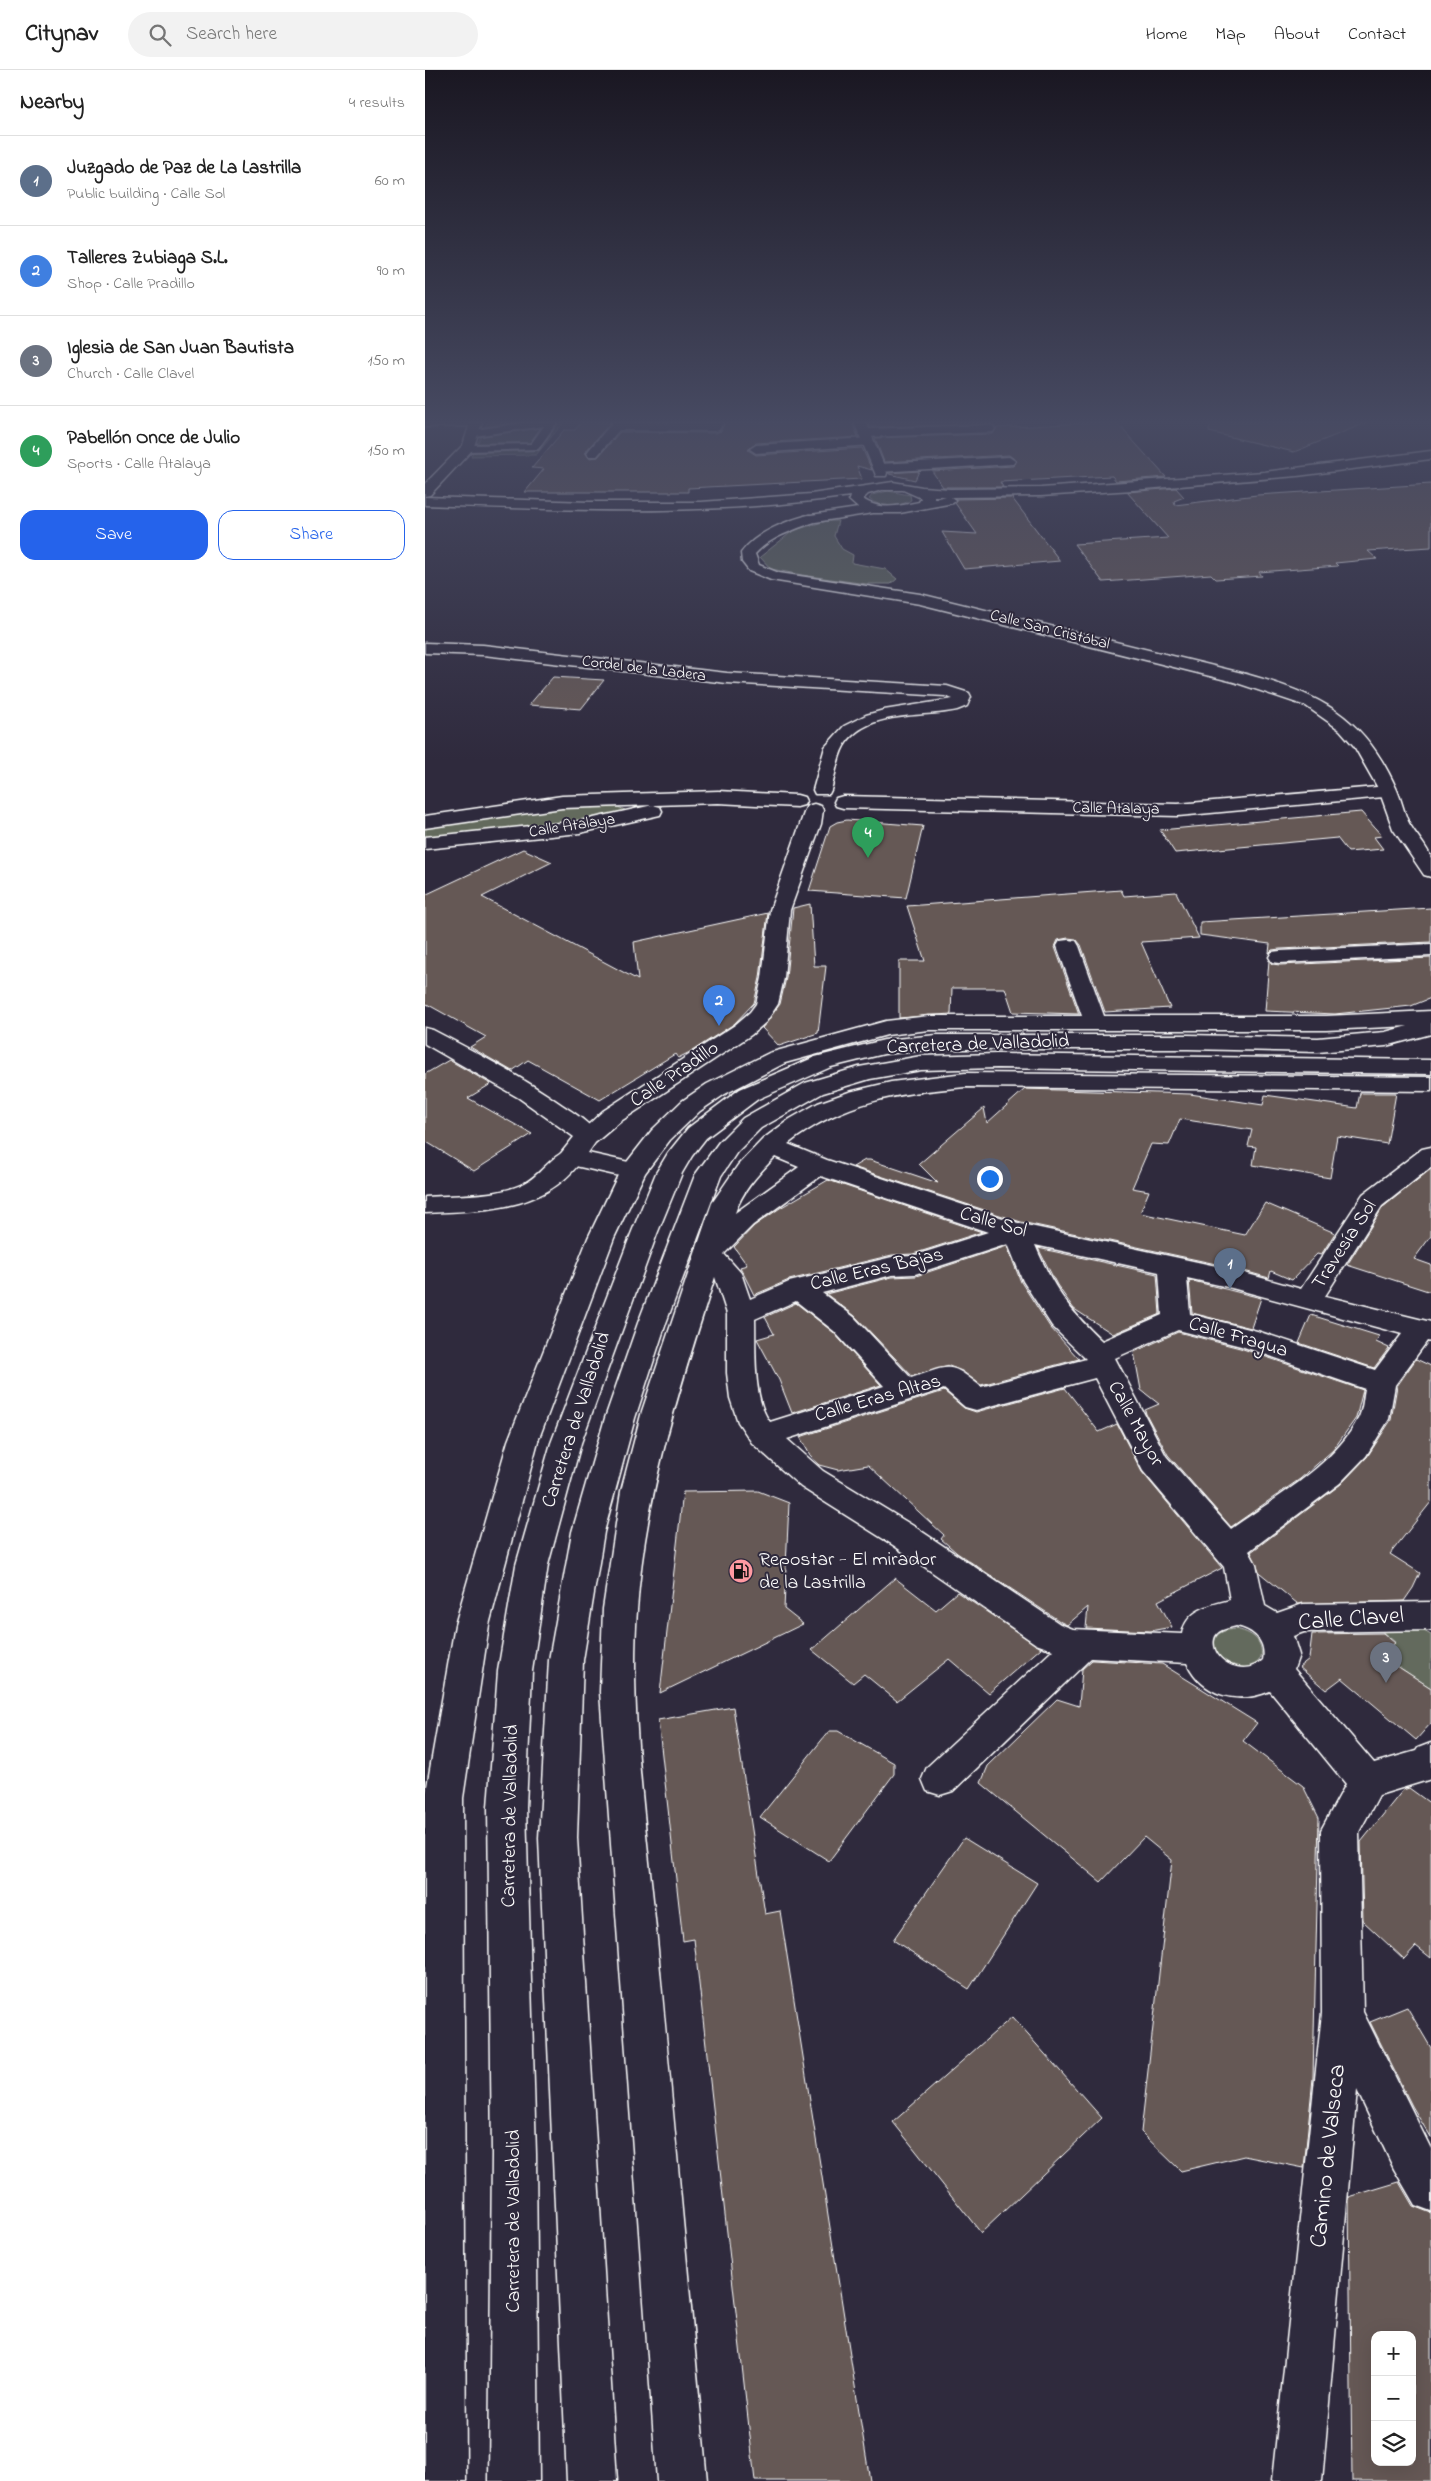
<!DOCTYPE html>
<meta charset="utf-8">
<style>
body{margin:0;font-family:"Indie Flower",sans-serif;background:#f2f2f2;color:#222}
.controls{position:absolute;right:15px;bottom:15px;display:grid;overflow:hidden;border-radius:10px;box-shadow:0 5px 20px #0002}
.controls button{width:45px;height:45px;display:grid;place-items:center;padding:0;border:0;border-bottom:1px solid #e0e0e0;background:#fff;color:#222;font:25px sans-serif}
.you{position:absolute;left:564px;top:1108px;width:18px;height:18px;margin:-12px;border:4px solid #fff;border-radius:50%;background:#1a73e8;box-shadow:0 0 0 8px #1a73e833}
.badge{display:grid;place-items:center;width:32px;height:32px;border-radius:50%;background:#2563eb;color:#fff;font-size:16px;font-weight:700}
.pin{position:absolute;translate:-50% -41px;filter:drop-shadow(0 1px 2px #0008)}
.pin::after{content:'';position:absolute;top:26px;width:18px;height:15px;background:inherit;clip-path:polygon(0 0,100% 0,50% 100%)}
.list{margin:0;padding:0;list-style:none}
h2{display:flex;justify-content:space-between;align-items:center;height:65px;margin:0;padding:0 20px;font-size:21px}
h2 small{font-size:16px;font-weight:400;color:#767676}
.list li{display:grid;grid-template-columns:32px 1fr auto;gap:15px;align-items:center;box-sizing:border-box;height:90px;padding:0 20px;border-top:1px solid #e0e0e0}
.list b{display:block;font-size:19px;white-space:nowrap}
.list p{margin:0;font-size:16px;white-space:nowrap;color:#767676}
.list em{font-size:16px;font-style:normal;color:#767676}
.actions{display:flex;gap:10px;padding:15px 20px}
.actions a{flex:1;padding:11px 0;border:1px solid #2563eb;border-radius:15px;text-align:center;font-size:18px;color:#2563eb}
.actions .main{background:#2563eb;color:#fff}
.icon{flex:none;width:28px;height:28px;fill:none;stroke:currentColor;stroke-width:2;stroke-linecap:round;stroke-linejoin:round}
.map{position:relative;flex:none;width:1006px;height:2411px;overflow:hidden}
header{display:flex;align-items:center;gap:30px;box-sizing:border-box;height:70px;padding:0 25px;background:#fff;border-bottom:1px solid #e0e0e0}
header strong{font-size:24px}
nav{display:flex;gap:28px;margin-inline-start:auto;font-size:18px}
.search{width:350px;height:45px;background:#f2f2f2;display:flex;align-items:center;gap:12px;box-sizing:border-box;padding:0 18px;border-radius:28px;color:#767676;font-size:19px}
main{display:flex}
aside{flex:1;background:#fff}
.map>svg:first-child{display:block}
.green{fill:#636a5d;stroke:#b1b4ae}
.building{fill:#655854;stroke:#fff;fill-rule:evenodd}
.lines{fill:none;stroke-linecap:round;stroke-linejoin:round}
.pedestrian-casing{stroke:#fff;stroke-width:4}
.minor-casing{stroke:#fff;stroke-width:3}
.tertiary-casing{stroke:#fff;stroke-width:3}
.secondary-casing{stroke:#fff;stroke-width:3}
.trunk-casing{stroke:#fff;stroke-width:3}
.pedestrian{fill:#2f2a3d;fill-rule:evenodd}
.minor{fill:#2f2a3d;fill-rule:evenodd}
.tertiary{fill:#2f2a3d;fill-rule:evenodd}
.secondary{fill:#2f2a3d;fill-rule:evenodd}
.trunk{fill:#2f2a3d;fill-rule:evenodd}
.labels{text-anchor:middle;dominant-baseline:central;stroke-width:4;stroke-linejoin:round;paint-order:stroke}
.far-street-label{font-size:16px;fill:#fff;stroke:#2f2a3d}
.street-label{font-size:20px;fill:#fff;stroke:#2f2a3d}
.poi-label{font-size:20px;fill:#fff;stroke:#2f2a3d;text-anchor:start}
.near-street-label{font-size:24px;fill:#fff;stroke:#2f2a3d}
</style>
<header>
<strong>Citynav</strong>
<div class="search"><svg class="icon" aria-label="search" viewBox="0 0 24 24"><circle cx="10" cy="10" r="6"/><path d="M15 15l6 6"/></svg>Search here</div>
<nav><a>Home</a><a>Map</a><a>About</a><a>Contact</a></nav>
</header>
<main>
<aside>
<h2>Nearby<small>4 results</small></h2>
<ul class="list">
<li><span class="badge" style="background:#5c6f8a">1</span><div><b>Juzgado de Paz de La Lastrilla</b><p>Public building · Calle Sol</p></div><em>60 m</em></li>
<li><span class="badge" style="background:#3f7fe0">2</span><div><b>Talleres Zubiaga S.L.</b><p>Shop · Calle Pradillo</p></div><em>90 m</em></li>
<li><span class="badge" style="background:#6b7280">3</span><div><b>Iglesia de San Juan Bautista</b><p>Church · Calle Clavel</p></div><em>150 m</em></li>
<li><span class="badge" style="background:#2e9e5b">4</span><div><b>Pabellón Once de Julio</b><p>Sports · Calle Atalaya</p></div><em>150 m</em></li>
</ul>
<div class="actions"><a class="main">Save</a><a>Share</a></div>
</aside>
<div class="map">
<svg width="1006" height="2411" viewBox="0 0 1006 2411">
<rect width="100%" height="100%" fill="#2f2a3d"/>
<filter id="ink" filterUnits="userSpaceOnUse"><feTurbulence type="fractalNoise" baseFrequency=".02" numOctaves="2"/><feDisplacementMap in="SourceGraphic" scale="10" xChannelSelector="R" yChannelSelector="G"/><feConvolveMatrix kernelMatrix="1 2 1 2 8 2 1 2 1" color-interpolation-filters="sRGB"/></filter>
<g filter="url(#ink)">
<path class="green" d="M63,352h76l-28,33 -65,1z
M463,421l22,4 1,5c-11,7 -31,8 -42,-1l3,-4z
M402,451h11l-4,15 8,13 11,6 -1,8 33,6 12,10 -6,5h-24l-65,-9 -31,-6 -11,-12 34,-27z
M188,735l12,5 -2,3 -47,12 -151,16v-13l138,-22z
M944,1551h37l25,14v53l-51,-33 15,-13z
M810,1559c16,3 29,11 26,29 -13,19 -31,8 -46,-1 -3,-19 0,-26 20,-28z"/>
<path class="building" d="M156,352h30l-26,30 4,6 9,-1 22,-25 95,1 6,-2 4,-9h127l6,15 -102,6 -8,7 8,5 106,-7 10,22 -15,-4 5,13 -174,9v4h-163l19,-23 -12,-1 32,-38h11z
M443,352h122l2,2 -122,3z
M675,352h16l50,55 -50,4 -4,-5 -112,6 3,5h-60l-11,-16 81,-5 4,-5 -8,-6 -125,7 -9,-24 118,-4 4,-6z
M785,352h156v1l-72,29 -85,-20z
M494,401l-4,9 -26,-6v-1z
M1006,414v63l-63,4 9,8 -42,4 3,3 -79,6 3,4 -46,3 -5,-5 -108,8 -29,-38 94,-6 -41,-46 49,-4 8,9 -10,4 1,4 82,-10z
M587,428l48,63 -96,8 -22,-37 35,2 -22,-31 1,-4z
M128,607l51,3 -23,29 -52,-4z
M936,742l21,24 -8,1 9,12 -35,3 -11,-14 -162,15 -15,-23z
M422,750l76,6 -17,72 -97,-7 21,-65 7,-4z
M98,779l29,13 -70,35 156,83 -4,-38 134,-29 -8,65 -6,25 -20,21 -42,27 -14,7 -3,-4 -75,46 -72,-40 -16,11 -42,-24 16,-10 -61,-34v-108z
M696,820l3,6 52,-4 23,46 -58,4 29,66 -65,4 -24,-67 -5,-6 -8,-1 -10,2 -3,7 24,67 -66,-2 -8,-24h-53l-1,26 -52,4v-57h26l-18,-55z
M385,834l4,62h12l-8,67 -39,13 -17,-18 18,-24 6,-26 7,-70z
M1006,838v34l-151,7 -8,1 -3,3 1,-9 -70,-9v-13z
M1006,888v40l-20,8 -76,8 -70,-3 4,-51 3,4 8,1z
M24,990l42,24 -23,14 64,36 -58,37 -49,-30v-67z
M600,1019l165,5 73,11 2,-10 92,13 3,-15h36l-9,51 -50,-8 -7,42 -77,-13 3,-18 -8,-1 4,-16 -72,-11 -11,26 -18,-1 -19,44 17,3 -9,22 105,22 20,-32 70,30 -14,22 -4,-1 -25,26 -21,-9 -2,7 -39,-11 -209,-45 -168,-55 12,-7h5l68,23 -19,-19 65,-56 3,15z
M1006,1099v67l-17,23 17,6v27l-84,-27 36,-58z
M403,1110l154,52 -69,22 -21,1 -103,25 -35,15 -14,-28 7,-2 -13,-18 20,-21 26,-18z
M582,1176l14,36 29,45 29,32 -98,26 -19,-14 -13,-5 -37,10 -57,-60 -29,-22 66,-17 24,-1z
M613,1178l119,26 3,40 -47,20 -39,-25 -17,-24z
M764,1210l72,18 -10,30 -59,-15z
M371,1233l37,29 48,53 -89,28 -13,-33 -22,-41 17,-5 -9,-17z
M886,1245l68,21 -3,6 13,6 -15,20 -75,-25z
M753,1262l62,16 123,42 -7,28 -23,32 -33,29 -69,48 -63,-72 -22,-41 -1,-4 14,-6 -18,-14 -7,-38z
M991,1289l15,7v136l-41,52 30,19 -7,15 -9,13 -106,3 -38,-31 -9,-21 90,-68 26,-27 24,-37 6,-34z
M640,1318l34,44 18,-8 25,48 80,96 -64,33 14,26 -22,4 -64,-3 2,-21 -21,18 -6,-3 -104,-69 -16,-14 3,-4 -76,-70 -30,5 -19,-5 -9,-10 -10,-18 144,-46 20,17 12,4z
M333,1421l31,12 -5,106 19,15 -143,69 23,-201z
M470,1508l41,32 21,-18 84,56 -52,45 -40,-34 -52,42 -33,-27 -11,9 -41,-33z
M958,1563l12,10 -15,12 51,33v35l-15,17 -74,-62 -16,12 -27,-23 10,-8 3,-25z
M667,1590l70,4 95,59 -14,18 60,45 16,32 -6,260 -9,90 -60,-12 -63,15 -40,-39 31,-272 -28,-23 -43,45 -120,-99 7,-17 69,-67 22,7 3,-37z
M308,1637l32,207 15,-3 90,570h-115l-61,-542 -11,2 -25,-221z
M404,1661h9l56,32v11l-65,87 -69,-44z
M984,1718l22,16v154l-15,-12 -12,13 -41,-38 -2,-79 42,-52z
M539,1768l73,45 -68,106 -76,-49z
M982,1937l24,41v90l-19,-32 -42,-84z
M587,1947l90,101 -121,115 -88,-111z
M974,2112l14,24 18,7v268h-79l-3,-284zM950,2265h37v127h-37z"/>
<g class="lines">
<defs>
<path id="pedestrian" d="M106,352h26l-19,27 -70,2 -5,-3 5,-3 63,-1 13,-18 -70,10 -5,-3 5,-3z"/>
<path id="minor" d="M0,352h57l-9,27 -43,46 -5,1v-12l38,-39 6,-19 -44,1z
M188,352l98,1 12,-1 -4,8 -4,1 -96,-1 -22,26h-8l-2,-3 2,-3z
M564,355l4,1 2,3 -2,3 -128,5 -6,-4 6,-4z
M443,368l4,1 2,3 -2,3 -116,8 -6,-4 6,-4z
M584,387l6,4 -2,3 -134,8 -6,-4 6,-4z
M0,573l58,2 244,28 220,13 22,7 2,4 -4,9 -10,4c-35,8 -90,-1 -113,36 -7,12 -9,31 -13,44l-2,4h-14l-2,-4 12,-43 19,-21 22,-11 18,-5 69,-11 -8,-3 -218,-13 -244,-28 -58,-2z
M963,716l7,2 2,4 -2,4 -217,20 -335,-8 -7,-2 -2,-4 2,-4 7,-2 335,8z
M293,721l79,4 7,2 2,4 -2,4 -7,2 -79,-4 -156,5 -137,20v-12l137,-20z
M389,734l7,2 2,4 -2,14 -31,86 -6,68 -6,26 -12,18 -15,13 -130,86 -25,21 -9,3 -9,-3 -3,-5 28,-26 132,-86 15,-13 6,-8 6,-26 8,-68 35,-100 2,-4z
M228,735l7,2 2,4 -2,4 -80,18 -155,16v-12l155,-16z
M643,870l8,1 3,5 25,70h222l105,-5v14l-105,5h-397l-42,5 -102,28 -60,31 -25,17 -30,29 -25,33 -31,65 -76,203 -49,184 -26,173 3,683h-41v-683l30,-173 53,-184 80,-203 32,-67 32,-41 30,-29 25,-17 62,-31 117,-32 43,-5h153l-25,-70 3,-5z
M1006,874v12l-151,7 -8,-1 -3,-5 3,-5 8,-1z
M540,1003l466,4v14l-466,-4c-67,6 -122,14 -177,57l39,16 194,64 209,45 71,20 62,-95 59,-45 9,-2v20l-49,39 -57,90 106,26v20l-4,-1 -32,44 -6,34 -23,37 -26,27 -91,68 7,13 9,42 12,7 26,-9 128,-2v28l-127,2 -11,4 6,19 -5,14 80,94 42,-12 2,-3 13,-5v36l-52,16 -20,37 4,180 68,137v62l-16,-6 -21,-36 -37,-79 -35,391h-50l50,-468 -1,-183 25,-46 -76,-93c-33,14 -67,5 -83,-28l-96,-5 -138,133 -13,4 -13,-4 -5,-12 5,-12 126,-117 -17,-6 -143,-99 -92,-58 -49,-44 -14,-21 -8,-24 -3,-25v-59l-12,-37c-35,109 -70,217 -78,333 -8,105 10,223 20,329 17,181 33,361 50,542h-50l-57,-789 3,-83 18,-118 21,-80 70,-208 26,-38 25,-26 27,-20 28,-16 31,-11 42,-10zM350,1087l24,10 -64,46c7,-22 24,-40 40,-56zM396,1106l167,56 -75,24 -21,1 -103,25 -39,17 -9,-26 -17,-19 29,-29zM583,1174l15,37 29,45 34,33 -105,28c-33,-27 -31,-21 -70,-9l-57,-61 -32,-24 70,-18 23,-1zM610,1175l124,27 3,43 -60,26c-35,-33 -48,-52 -67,-96zM762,1208l41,9 174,47 -27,36 -118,-39 -67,-17zM371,1231l38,30 50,55 -114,36c-18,-23 -14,-75 -15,-103zM753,1260l63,16 124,43c-2,9 -2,21 -7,30 -24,47 -85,80 -127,110l-65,-73 -51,-98zM670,1308l48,93 81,96 6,33c-20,5 -44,10 -48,34l-109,-5 -13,-5 -145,-97 -92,-56 -36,-32 157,-50 21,18 11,3zM811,1556c17,3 31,15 27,34 -23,21 -57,-4 -48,-24 4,-7 14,-8 21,-10z
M146,1079l9,2 4,6c-37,55 -100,53 -159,56v-16c29,-2 74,0 100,-14 17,-9 27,-29 46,-34z"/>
<path id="tertiary" d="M429,352h12l21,51 -1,3h-10l-1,-3z
M0,958l8,2c44,23 88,46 129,75 14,9 28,18 37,32l-11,16 54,12 4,6 -4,6 -9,2 -71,-16 -4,-6 16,-20 -55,-39 -94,-54z"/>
<path id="secondary" d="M384,445l5,1 2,3 -2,3c-20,8 -44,15 -59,32l4,11 20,8 141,21 326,80c74,21 118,41 151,116 4,9 6,19 10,29 5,12 21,28 24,39 0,5 0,14 0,19l-7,-2 -31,-46 -14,-39 -25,-44 -14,-16 -34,-24 -72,-24 -314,-78 -149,-24 -22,-9 -7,-9 -1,-9c14,-20 44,-32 68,-38z"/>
<path id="trunk" d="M1006,381v8l-134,17 -164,14 -92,6 -90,1 4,3 -2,3 -53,10h-27l-64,10 -5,-1 -2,-3 2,-3 54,-8 -9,-8 1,-4c-141,21 -283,14 -425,9v-8l165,5h111l110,-8 82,-12 29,5 28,2 91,-1 223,-16zM457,420h21l18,8 -2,4c-19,4 -40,9 -56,-3l5,-5zM509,426h12l-12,3z
M1006,950v14l-45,12 -68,6 -130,-3h-251l-53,5 -53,13 -73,32 -52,39 -14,18 -10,17 -25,61 -76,209 -33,122 -16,106 -6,136 10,347 3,327h-50l3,-327 -4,-347 10,-136 18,-106 35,-122 80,-209 25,-61 12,-20 20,-25 52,-39 75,-32 69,-17 53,-5h251l130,3 67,-6z
M572,984l434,6v14l-434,-6 -76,2 -51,9 -47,14 -62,35 -24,24 -16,24 -55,147 -31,95 -31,114 -21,128 -6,178 40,643h-50l-28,-643 10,-178 23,-128 33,-114 33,-95 57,-148 24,-33 24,-24 62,-35 54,-16 62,-11z"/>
</defs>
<use href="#pedestrian" class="pedestrian-casing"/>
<use href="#minor" class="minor-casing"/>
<use href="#tertiary" class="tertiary-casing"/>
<use href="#secondary" class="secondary-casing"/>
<use href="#trunk" class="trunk-casing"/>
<use href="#pedestrian" class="pedestrian"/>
<use href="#minor" class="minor"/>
<use href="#tertiary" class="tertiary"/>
<use href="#secondary" class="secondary"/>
<use href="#trunk" class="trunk"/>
</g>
</g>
<linearGradient id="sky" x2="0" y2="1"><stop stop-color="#1a1722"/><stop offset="0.51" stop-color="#474a62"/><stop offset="1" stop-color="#474a62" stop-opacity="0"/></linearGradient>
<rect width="1006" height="690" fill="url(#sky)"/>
<defs>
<symbol id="fuel-disc" viewBox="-11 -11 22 22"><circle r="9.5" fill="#ff9aa2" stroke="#2f2a3d"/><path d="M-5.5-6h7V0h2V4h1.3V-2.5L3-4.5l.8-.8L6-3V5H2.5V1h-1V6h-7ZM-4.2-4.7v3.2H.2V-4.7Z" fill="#111"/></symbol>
</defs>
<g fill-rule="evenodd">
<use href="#fuel-disc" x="302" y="1487" width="28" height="28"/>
</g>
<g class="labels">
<g class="far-street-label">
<text transform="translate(625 560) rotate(14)">Calle San Cristóbal</text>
<text transform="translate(219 599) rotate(7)">Cordel de la Ladera</text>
<text transform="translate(691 739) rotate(1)">Calle Atalaya</text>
<text transform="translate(147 756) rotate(-9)">Calle Atalaya</text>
</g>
<g class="street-label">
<text transform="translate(553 975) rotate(-2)">Carretera de Valladolid</text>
<text transform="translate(250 1005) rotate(-34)">Calle Pradillo</text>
<text transform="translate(568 1153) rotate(16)">Calle Sol</text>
<text transform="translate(920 1175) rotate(-57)">Travesía Sol</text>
<text transform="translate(452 1200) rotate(-13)">Calle Eras Bajas</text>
<text transform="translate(813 1268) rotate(16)">Calle Fragua</text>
<text transform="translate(453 1329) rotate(-16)">Calle Eras Altas</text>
<text transform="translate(152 1350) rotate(-72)">Carretera de Valladolid</text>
<text transform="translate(710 1354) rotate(61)">Calle Mayor</text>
<text transform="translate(86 1746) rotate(-89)">Carretera de Valladolid</text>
<text transform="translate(89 2151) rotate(-90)">Carretera de Valladolid</text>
</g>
<g class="poi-label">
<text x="334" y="1490">Repostar - El mirador<tspan x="334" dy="23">de la Lastrilla</tspan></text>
</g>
<g class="near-street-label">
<text transform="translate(926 1550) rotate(-4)">Calle Clavel</text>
<text transform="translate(904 2086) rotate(-84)">Camino de Valseca</text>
</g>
</g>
</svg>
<div class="controls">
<button>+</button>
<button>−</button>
<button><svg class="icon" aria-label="layers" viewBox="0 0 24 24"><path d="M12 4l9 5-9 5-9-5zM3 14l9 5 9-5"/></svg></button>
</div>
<div class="you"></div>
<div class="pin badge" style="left:805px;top:1219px;background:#5c6f8a">1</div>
<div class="pin badge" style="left:294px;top:956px;background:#3f7fe0">2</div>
<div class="pin badge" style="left:961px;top:1613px;background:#6b7280">3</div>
<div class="pin badge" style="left:443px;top:788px;background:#2e9e5b">4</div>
</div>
</main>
